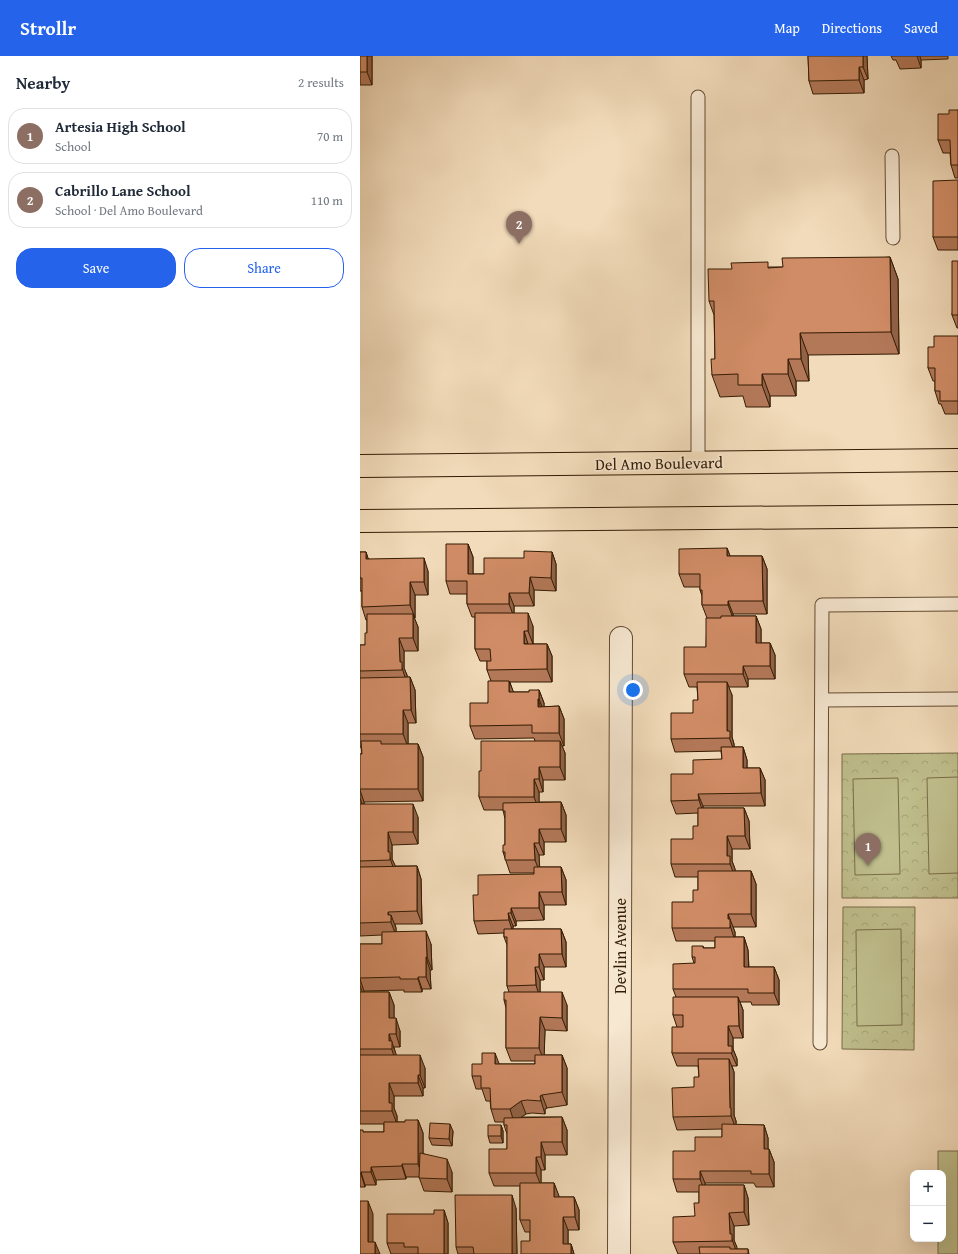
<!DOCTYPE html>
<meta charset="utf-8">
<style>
body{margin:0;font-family:"Gentium Book Plus",serif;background:#f6f6f7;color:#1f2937}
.controls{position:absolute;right:12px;bottom:12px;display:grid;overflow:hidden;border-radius:8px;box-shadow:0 4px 16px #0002}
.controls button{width:36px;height:36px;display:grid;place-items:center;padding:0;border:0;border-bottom:1px solid #e0e1e3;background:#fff;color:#1f2937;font:20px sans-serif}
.you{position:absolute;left:273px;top:634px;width:14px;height:14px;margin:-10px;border:3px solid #fff;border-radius:50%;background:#1a73e8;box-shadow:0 0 0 6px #1a73e833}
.badge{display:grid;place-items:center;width:26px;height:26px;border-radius:50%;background:#2563eb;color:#fff;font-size:13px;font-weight:700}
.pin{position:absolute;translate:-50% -33px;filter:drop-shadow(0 1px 2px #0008)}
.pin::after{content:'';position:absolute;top:21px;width:14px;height:12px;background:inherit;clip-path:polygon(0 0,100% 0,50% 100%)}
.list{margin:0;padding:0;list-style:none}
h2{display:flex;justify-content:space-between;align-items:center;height:52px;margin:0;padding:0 16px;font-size:17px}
h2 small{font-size:13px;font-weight:400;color:#747a83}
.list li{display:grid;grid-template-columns:26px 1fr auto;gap:12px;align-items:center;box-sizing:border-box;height:56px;margin:0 8px 8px;padding:0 8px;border:1px solid #e0e1e3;border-radius:16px}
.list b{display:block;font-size:15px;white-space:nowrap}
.list p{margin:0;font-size:13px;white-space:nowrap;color:#747a83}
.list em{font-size:13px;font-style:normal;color:#747a83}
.actions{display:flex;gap:8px;padding:12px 16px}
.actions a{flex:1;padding:9px 0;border:1px solid #2563eb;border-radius:16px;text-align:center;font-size:14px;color:#2563eb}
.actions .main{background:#2563eb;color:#fff}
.map{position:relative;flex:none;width:598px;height:1198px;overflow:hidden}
header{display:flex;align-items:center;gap:24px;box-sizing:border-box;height:56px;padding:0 20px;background:#2563eb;color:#fff}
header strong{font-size:19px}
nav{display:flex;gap:22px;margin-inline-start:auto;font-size:14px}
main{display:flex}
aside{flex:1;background:#fff}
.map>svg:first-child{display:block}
.park{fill:url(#park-crowns);stroke:#796c48}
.garden{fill:#bfbe8c;stroke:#796c48}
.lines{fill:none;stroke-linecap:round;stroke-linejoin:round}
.lane-casing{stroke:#634b31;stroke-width:15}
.street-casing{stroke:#634b31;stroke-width:24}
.primary-casing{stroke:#331b03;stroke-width:24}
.lane{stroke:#f7e8d2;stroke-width:13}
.street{stroke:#f7e8d2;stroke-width:22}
.primary{stroke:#f2dbba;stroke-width:22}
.wall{fill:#b37858;stroke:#331b03}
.shaded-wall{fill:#926247;stroke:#331b03}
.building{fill:#d08c66;stroke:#331b03}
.labels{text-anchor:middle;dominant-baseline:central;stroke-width:3;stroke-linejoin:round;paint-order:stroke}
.street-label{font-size:16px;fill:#331b03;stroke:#f7e8d2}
</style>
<header>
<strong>Strollr</strong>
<nav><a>Map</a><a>Directions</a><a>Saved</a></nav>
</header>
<main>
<aside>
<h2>Nearby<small>2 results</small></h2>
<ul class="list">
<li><span class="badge" style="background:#8d6e63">1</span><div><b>Artesia High School</b><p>School</p></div><em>70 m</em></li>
<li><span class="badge" style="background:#8d6e63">2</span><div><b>Cabrillo Lane School</b><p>School · Del Amo Boulevard</p></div><em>110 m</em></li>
</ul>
<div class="actions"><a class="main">Save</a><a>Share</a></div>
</aside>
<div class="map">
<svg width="598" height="1198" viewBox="0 0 598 1198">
<defs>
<pattern id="park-crowns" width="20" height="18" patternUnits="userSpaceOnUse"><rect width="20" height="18" fill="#bfbe8c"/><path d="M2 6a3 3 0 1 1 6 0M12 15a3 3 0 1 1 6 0" fill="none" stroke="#a5a377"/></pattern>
</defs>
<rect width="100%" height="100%" fill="#f2dbba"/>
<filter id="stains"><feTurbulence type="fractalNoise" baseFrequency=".005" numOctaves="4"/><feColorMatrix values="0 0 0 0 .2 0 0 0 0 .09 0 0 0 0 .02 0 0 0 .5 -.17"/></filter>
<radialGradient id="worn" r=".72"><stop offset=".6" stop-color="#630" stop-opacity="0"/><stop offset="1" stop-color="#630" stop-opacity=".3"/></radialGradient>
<path class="park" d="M598,697v145h-116v-144z
M483,851h72l-1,143 -72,-1z"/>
<path class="garden" d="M598,721v96l-29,1 -2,-96z
M538,722l2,96 -45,1 -2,-96z
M541,873l1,96 -45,1 -1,-96z
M578,1095h20v103h-20v-15h5v-66h-5z"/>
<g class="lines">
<defs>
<path id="lane" d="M338,41v366
M532,100l1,82
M462,644l136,-1
M460,987l2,-438 136,-1"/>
<path id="street" d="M259,1198l2,-616"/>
<path id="primary" d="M0,410l598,-6
M0,465l598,-5"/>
</defs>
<use href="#lane" class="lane-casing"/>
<use href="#street" class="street-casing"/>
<use href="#primary" class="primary-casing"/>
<use href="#lane" class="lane"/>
<use href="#street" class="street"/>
<use href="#primary" class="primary"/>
</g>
<path class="wall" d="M0,0h12v29h-12z
M448,0h59l1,23 -4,1v13l-51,1 -4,-13z
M531,0h57v3l-27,1v8l-21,1 -4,-9h-3z
M598,54v68h-3l-4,-13 -1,-12h-7l-5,-13 11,-26z
M598,124v70h-20l-5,-13z
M530,201l8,22 1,75 -91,1 1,26h-13v15h-26v11h-24l-3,-11 -23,1 -8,-22 3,-16 -1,-44 -5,-14 60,-34h14z
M598,205v67h-1l-5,-13z
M598,280v78h-13l-4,-10h-2l-4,-13v-10h-2l-5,-13 6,-21z
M108,488l5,13v17h11l40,-16 28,-6 4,12v27l-22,-1v16h-20v7l19,13v18h14l5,12v26h-42l3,10h16l10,-2 5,13v4l15,-1 5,13v27h-2l3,7v27h-22v12h-4v10h22l5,13v27h-22v13h-5v12h22l5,13v25h-22v15l-28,1v5h-3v3h48l5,13v25h-22v13h-4v12l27,13v26l-22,-1 -1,25h18l5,13v37l-20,3 -2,1v5l-13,-1 -6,1 -5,3h41l5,13v25h-22v15h-4v13h13l5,14h15l5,13v20h-11v14h3l3,10h-53l9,-13v-9h-5l-5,-12v-34h-26l-5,-13 18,-24v-15l-3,-9v-3h-9l-4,-13 -1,-8h-4l-4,-12h-6l-4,-13 27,-12h36v-3h-24l-5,-13v-40l-2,-8 5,-8 -2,-6v-41l-3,-8v-4l-26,1 -4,-13 4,-26 56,-21v-1h-24l-7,-21 2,-7v-26l-2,-9h-19l-5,-13 2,-26 54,-30 -1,-3 -59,1 -5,-13 18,-23 3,-22 -4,-11v-9h-7l-5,-12v-32h-3l-5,-13v-10h-17l-4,-13z
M367,492l3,8h32l5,13v45h-34v2h23l5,13v14h9l5,12v24h-27v8h-20l4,8v42l2,7v3h9l4,13v8h13l5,12v26h-62v2h41l5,13 1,28h-18v12l3,8v2h16l5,13v43h-23l2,5v5h9l4,13 1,17h25l5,13v25h-27l-1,-3h-11l3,8v28h-10v11l4,10v7h-5l2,6v43l2,6v4h28l4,13v11h1l5,13v25h-18l-2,-4h-49v2h39l4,13 1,27 -15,1v14l3,9h11l1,5h-71l-5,-12 22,-26 4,-13v-11h-22l-4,-13 22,-28 27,-14v-8l-45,1 -4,-13 21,-30 5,-10 -1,-11h-21l-5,-13 5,-26 -4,-12 3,-18 -3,-8 21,-26 -2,-6 11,-11 1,2h11v-7h-39l-4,-13 21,-26 5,-12v-13h-23l-4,-13 22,-25 5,-13v-13l-22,1 -5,-13 22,-27 29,-15 -1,-8 -46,1 -4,-13 22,-26 5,-13 -1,-13h-8l-5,-13 22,-27 1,-29 -5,-13v-9l-2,-6v-3h-16l-5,-13z
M0,496h6l2,7 60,12v24h-13v23h-1l4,9v24h-14v17l3,7v2h3l5,13 1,33h-8v21h10l5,13v44l-59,1v2l54,13v27l-26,1v14l3,7h22l4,13 1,45h-27l1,4v4l35,12 1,26h-2l1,19h-9v3h-18v-2l-40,1v1h25l5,13v13l6,13v16h-6l2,8 29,13v20h-2v8h-29v12l3,8v6h8l13,-2 5,13v20l29,19v20l-28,-1 -5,-14h-13v2l-30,1v5h-11v2h-5v-57l4,2h20v-8h-24v-180h22v-9l-22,1v-182h2l-1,-7h-1v-102h5l2,-12v-13h-1l-4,-13v-16h-2z
M141,1069l2,6v12h-13l-2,-7z
M93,1075l-1,15 -20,-1 -3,-7z
M156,1152l1,46h-59l-2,-7z
M84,1154l4,13v31h-57l-4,-11 47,-29z"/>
<path class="shaded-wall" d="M7,0h5v29l-5,-13z
M503,0h4l1,23 -5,-12z
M557,0h3l1,4v8z
M499,11l5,13v13l-5,-13z
M530,201l8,22 1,75 -8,-22z
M440,277l8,22 1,26 -8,-22z
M428,303l8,22v15l-8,-22z
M402,318l8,22v11l-8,-22z
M108,488l5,13v29l-5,-12z
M367,492l5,13 -5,-5z
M6,496l4,12 -4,-5z
M192,496l4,12v27l-5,-13z
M402,500l5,13v45l-4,-13z
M64,502l4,13v24l-4,-13z
M170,521l4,13v16l-5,-13z
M50,526l5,13v23l-5,-13z
M149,537l5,13v11l-5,-13z
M368,545l5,13v4l-5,-13z
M168,557l5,13v18l-5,-13z
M53,558l5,13v24l-5,-13z
M396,560l5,13v26l-5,-12z
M164,575l4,13h-4z
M39,582l5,13v17l3,7v8l-7,-21z
M410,587l5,12v24l-5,-13z
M187,588l5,12v26l-5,-13z
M383,610l5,13v8l-5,-13z
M50,621l5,13 1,33 -5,-13z
M149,625l5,12 -5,-1z
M367,626l5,13v42l2,7v7l-7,-20z
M179,634l5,13v9l-5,-13z
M178,643l4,13 -4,-5z
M199,650l5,13v27l-5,-13z
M43,654l5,13v24l-5,-13z
M200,685l5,12v27l-5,-13z
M58,688l5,13v44l-5,-12z
M383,691l4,13v21l-4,-13z
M179,711l4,13v12l-4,-13z
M400,712l5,12v26l-4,-13z
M174,723l5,13v18l-5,-13z
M0,734l4,12v8l-4,-12z
M338,738l5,12v7l-4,-13z
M201,746l5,13v27l-5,-13z
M53,748l5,13v27l-5,-12z
M384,752l5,13 1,28 -5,-13z
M179,773l5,13v13l-5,-12z
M28,776l4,13v14l3,6v8l-7,-21z
M367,780l5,13v12l3,8v8l-8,-21z
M174,787l5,12 1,18 -5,-13z
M57,810l4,13 1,45 -5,-13z
M201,811l5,13v25l-4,-13z
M391,815l5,13v43l-5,-13z
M179,836l5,13v15l-5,-12z
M151,852l5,13v5l-5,-13z
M28,856l3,8v-5l5,13v7l-8,-20z
M148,857l5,13v7l-4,-13z
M368,858l7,18v9l-7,-22z
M201,873l5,13v25l-4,-13z
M66,875l5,13 1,26 -5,-13z
M384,881l4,13 1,30 -5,-13z
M179,898l5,13v13l-5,-13z
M66,901l4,13 1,19 -5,-12z
M175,911l5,13v18l-4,-13z
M414,911l5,13v25l-5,-12z
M58,921l4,12v3l-4,-13z
M0,923l4,12 1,8 -5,-13z
M29,936l5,13v26l-5,-13z
M202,936l5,13v26l-5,-13z
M378,941l5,13v28l-4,-12z
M180,961l5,13 -1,31 -5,-13z
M36,962l4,13v16l-4,-13z
M368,970l5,12v11l4,10v7l-9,-20z
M29,978l7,20v8l-7,-21z
M135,997l5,13 -5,-2z
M60,999l5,13v20l-5,-13z
M202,999l5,13v37l-5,-13z
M369,1003l5,13v43l2,6v8l-5,-13 -1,-8z
M58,1019l5,13v8l-5,-13z
M29,1027l5,13v12l3,8v8l-8,-21z
M182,1039l5,13 -2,1v5l-4,-13 -1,-5z
M161,1045l5,13 -12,8 -4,-13z
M202,1061l5,13v25l-5,-13z
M58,1064l5,13v44l-5,-13z
M90,1068l3,7 -1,15 -3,-7z
M141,1069l2,6v12l-2,-7z
M404,1069l4,13v24l-4,-13z
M181,1086l4,13v15l-4,-13z
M409,1093l5,13v25l-5,-13z
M176,1101l5,13v16l-5,-13z
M87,1103l5,13v20l-5,-13z
M42,1108l4,13v2l-4,-13z
M11,1111l5,13v5l-5,-13z
M340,1115l5,12v9l-5,-13z
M1,1116l4,13v2l-4,-13z
M194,1127l5,13v14l-5,-13z
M384,1129l4,13 1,27 -5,-13z
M152,1139l4,13 1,46h-5z
M214,1141l5,13v20l-4,-13z
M8,1145l5,13v40l-5,-12z
M84,1154l4,13v31h-4z
M369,1157l5,13v14l3,7v6l-7,-19z
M203,1161l5,13v24l-5,-10z
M15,1186l5,12h-5z
M211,1188l3,10h-3z"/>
<path class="building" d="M0,0h7v16h-7z
M448,0h55v11h-4v13l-50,1z
M589,54h9v55h-7l-1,-25h-12v-26h11z
M598,124v57h-25v-56z
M530,201l1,75 -91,1 1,26h-13v15h-26v11h-24v-11l-26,1 -1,-16h4l-1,-58h-5l-1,-32h24l-1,-6 37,-1v6l15,-1 -1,-9z
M592,205h6v54h-6z
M574,280h24v65h-18v-10h-5v-23h-7v-21h6z
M86,488h22v30h16v-16h40v-7l28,1 -1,26 -21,-1 -1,16h-20v11h-42v-23h-21z
M367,492v8h35l1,45h-35v4h-26v-15h-2v-16h-21v-25z
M0,496h6v7l58,-1v24h-14v23l-48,2v-29h-2z
M115,557h53v18h-4v13h23v25l-60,1v-9h4l-1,-12h-15z
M7,558h46v24h-14l1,24h2v8l-42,1v-26h5v-12h2z
M361,560h35v27h14v23h-27v8h-59v-27h22v-29h15z
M50,621l1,33h-8v24h-43v-56z
M128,625h21v11h20v-2h10v9h-1v8l21,-1v27h-27v-8l-62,1v-23h18z
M337,626h30v49h3v7l-59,1v-26h22v-13h5z
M1,685h20v3h37v45h-58v-35h2z
M121,685h79v26h-21v12h-5v18h-55v-26h2z
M361,691h22v21h17l1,25 -63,1 1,6 -28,1v-27h22v-14l29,-1z
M201,746v27h-22v14h-5l1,17h-30v-8h-2v-7h2v-34h-2v-8z
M0,748h53v28h-25v20h2v8l-30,1z
M338,752h46l1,28h-18v20h3v8h-59v-25h22v-13h5z
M57,810v45l-29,1v3h3v7l-31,1v-56z
M174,811h27l1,25h-23v16h-28v5h-3l1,7 -35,1 -1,-26h5v-20l56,-1z
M338,815h53v43h-23v5h2v9h-58v-26h21v-12h5z
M144,873h57l1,25h-23v13h-4l1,18 -29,1v-49h-3z
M66,875l1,26h-1v20h-8v2h-18v-2l-40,1v-34h22v-12z
M355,881h29v30h30v26h-26v-4h-75v-25l22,-1v-6h-3v-11h11v2h12z
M0,936h29v26h7v16h-7v7h3v8h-32z
M144,936h58v26l-22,-1 -1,31h-33v-48h-2z
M313,941h65l1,29h-11v20h4v7h-60v-26h11v-12h-10z
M122,997h13v11h40v-9h27v37l-20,3 -2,1 1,5 -14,-1 -6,1 -11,8h-19l-1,-21h-9v-12h-9v-12h10z
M0,999h60v20h-2v8h-29v20h3v8h-32z
M338,1003h31l1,49h1v8l-58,1 -1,-29 22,-1v-10h5z
M202,1061v25h-21v15h-5v16h-47v-24h18v-24h-3v-7z
M45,1064h13v44h-16v2l-31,1v5h-10v2h-1v-44h3v2h21v-10h21z
M70,1067l20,1 -1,15 -20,-1z
M362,1068l42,1v24h5v25h-18v-3h-51v8h-27v-28h22v-14h27z
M128,1069h13v11h-13z
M60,1097l27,6v20l-28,-1z
M160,1127h34v14h20l1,20h-12v27h8v10h-50v-13h9v-21h-10z
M339,1129h45v27l-15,1 1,21h2v7l-59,1v-25l22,-1 -1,-13h5z
M95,1139h57v59h-38l-1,-7h-17z
M0,1145h8v41h7v12h-15z
M74,1154h10v44h-26v-7h-14v-4h-17v-29h47z
M339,1191h31v2h18v5h-48z"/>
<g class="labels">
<g class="street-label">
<text transform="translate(299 407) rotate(-1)">Del Amo Boulevard</text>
<text transform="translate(260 890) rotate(-90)">Devlin Avenue</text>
</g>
</g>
<rect width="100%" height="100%" filter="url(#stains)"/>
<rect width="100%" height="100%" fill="url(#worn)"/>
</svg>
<div class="controls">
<button>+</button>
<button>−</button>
</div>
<div class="you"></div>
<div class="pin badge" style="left:508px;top:810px;background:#8d6e63">1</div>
<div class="pin badge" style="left:159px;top:188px;background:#8d6e63">2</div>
</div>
</main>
